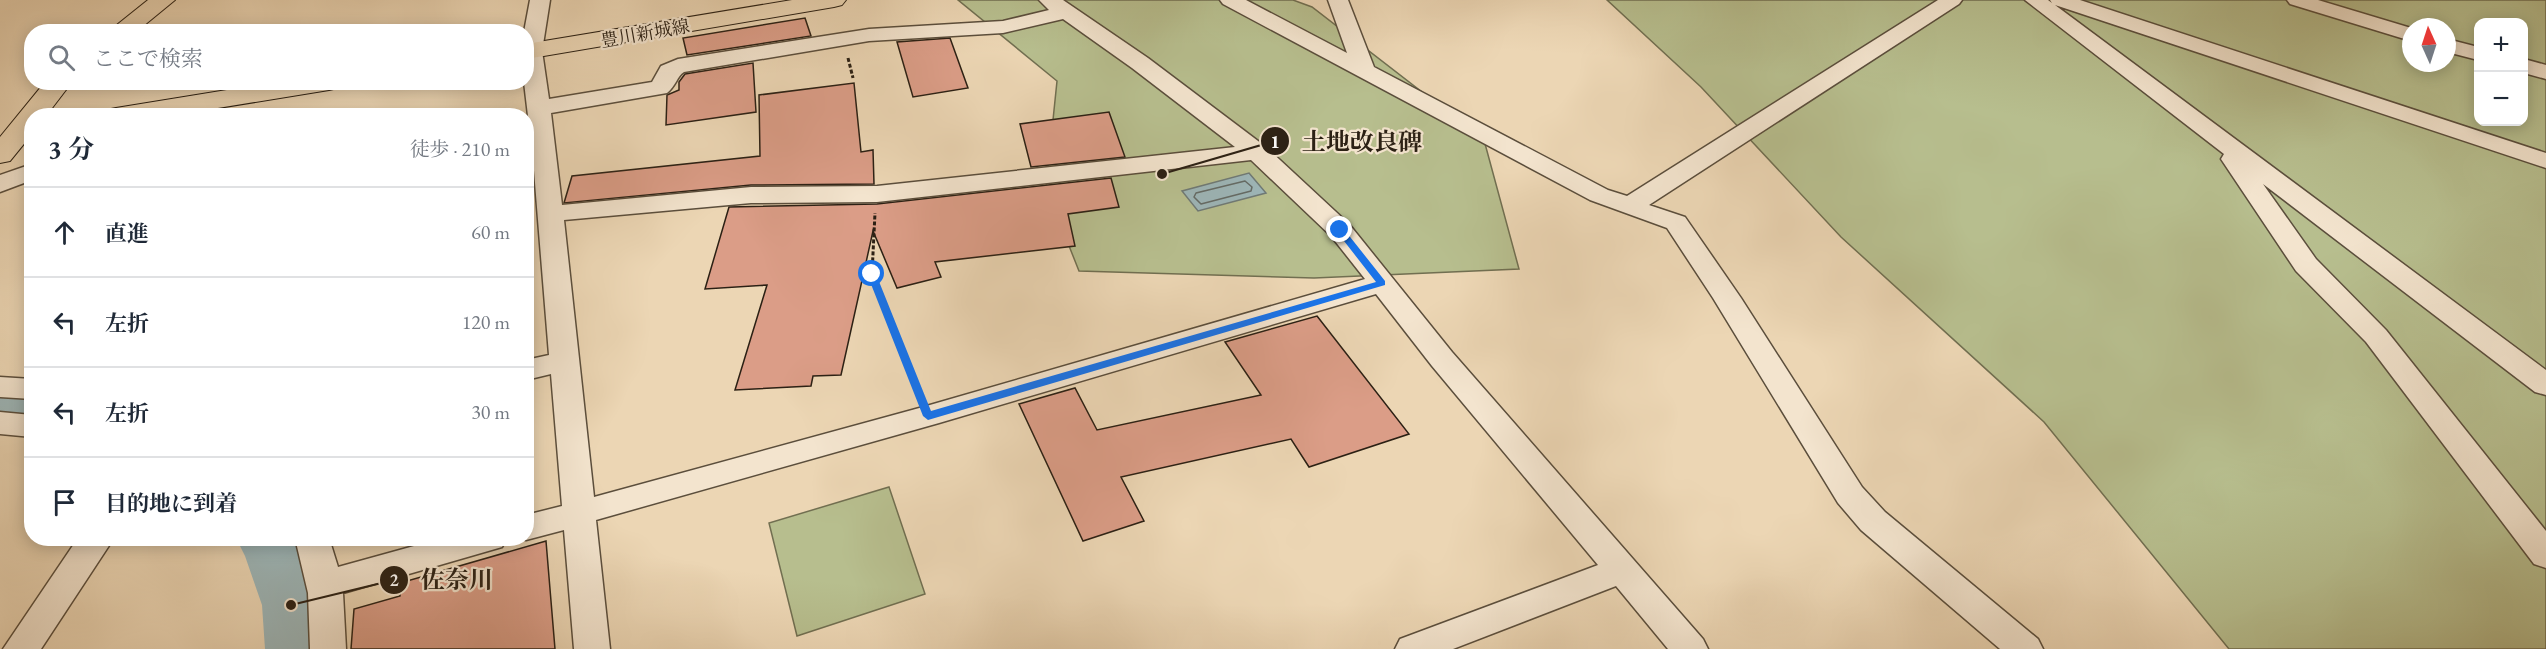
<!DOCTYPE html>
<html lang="ja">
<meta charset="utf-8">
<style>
body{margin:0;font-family:"EB Garamond","Noto Serif JP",serif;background:#f6f6f7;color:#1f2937}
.controls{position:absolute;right:18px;top:18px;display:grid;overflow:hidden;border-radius:12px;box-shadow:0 3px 15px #0003}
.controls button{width:54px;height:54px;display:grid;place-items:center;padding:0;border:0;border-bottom:2px solid #e0e1e3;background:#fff;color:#1f2937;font:30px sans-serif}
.compass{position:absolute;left:2402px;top:18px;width:54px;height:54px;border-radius:50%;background:#fff;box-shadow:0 3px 15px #0003;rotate:357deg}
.stop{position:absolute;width:18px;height:18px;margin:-14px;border:4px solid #1a73e8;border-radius:50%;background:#fff}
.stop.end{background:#1a73e8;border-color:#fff;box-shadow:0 2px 6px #0008}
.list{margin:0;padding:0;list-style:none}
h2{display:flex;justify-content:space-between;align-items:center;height:78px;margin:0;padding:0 24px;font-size:26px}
h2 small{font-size:20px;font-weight:400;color:#747a83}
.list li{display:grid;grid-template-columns:39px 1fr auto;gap:18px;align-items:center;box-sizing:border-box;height:90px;padding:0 24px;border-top:2px solid #e0e1e3}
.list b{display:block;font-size:22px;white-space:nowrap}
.list em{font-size:20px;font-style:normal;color:#747a83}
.icon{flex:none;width:33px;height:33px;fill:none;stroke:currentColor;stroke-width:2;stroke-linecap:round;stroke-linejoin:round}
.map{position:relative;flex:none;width:2546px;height:649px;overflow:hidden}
.search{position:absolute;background:#fff;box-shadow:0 3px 15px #0003;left:24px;top:24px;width:510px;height:66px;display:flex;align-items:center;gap:15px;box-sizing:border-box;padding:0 21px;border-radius:24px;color:#747a83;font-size:22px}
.panel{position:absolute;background:#fff;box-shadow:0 3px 15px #0003;left:24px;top:108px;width:510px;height:438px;border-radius:24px}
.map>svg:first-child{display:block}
.green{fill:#b7be8e;stroke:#716f51;stroke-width:1.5;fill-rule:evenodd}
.water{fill:#9db6b8;stroke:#6f7a76;stroke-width:1.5}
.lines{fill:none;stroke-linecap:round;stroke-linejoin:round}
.shore{stroke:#646b66;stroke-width:1.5}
.river{fill:#9db6b8;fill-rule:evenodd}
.building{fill:#db9d87;stroke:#2b2014;stroke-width:1.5}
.minor-casing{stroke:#5b4e3c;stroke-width:3}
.major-casing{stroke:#2b2014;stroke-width:2}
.path-far1{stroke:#2b2014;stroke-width:3;stroke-dasharray:4 2;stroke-linecap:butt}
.path{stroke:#2b2014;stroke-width:4.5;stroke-dasharray:5 3;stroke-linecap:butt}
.minor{fill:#f3e4ce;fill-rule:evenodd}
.major{fill:#ecd6b4;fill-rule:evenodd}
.route{fill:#1a73e8}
.labels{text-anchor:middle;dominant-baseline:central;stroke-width:4.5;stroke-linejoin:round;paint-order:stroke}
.far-street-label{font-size:18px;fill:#2b2014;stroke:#f3e4ce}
.leader{fill:none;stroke:#2b2014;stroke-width:2}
.callout-dot{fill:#2b2014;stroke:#f3e4ce;stroke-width:2}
.mark-label{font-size:18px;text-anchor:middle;font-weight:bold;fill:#fff}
.callout-label{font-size:24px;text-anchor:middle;font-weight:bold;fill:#2b2014;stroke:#f3e4ce;stroke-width:4.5;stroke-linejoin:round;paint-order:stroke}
</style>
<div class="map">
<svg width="2546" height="649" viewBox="0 0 2546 649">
<rect width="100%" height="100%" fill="#ecd6b4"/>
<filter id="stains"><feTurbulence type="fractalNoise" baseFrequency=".00333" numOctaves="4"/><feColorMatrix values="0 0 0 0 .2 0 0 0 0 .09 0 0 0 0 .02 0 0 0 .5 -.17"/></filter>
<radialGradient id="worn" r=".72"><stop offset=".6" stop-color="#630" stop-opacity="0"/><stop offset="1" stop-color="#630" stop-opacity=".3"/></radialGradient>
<path class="green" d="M958,0h335l19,7 172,133 35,129 -205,9 -235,-7 -33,-83 11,-107z
M1607,0h939v649h-317l-185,-227 -203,-185 -140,-150zM2478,22h46v100h-46zM2411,27h36v36h-36z
M889,487l36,107 -128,42 -28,-113z"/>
<path class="water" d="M1249,173l17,20 -68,18 -16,-20z"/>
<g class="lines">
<path class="shore" d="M1245,181l7,6 -1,4 -50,13 -7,-7 2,-4z"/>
<path class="river" d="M0,392l32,2v34l-32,-2z
M236,538h56l9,17 19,50 5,44h-60l-3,-44 -17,-49z"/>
</g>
<path class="building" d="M805,18l6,18 -124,19 -4,-17z
M950,38l18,50 -55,9 -16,-55z
M753,63l3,49 -90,13 1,-30 12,-5v-8l6,-8z
M854,83l7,69 12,-2 1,34 -123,1 -187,18 8,-27 188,-20 -1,-61z
M1109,112l16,45 -94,10 -11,-43z
M1111,178l8,29 -51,7 7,32 -140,16 6,15 -44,11 -24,-57 -32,144 -28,1 -2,10 -76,4 32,-105 -62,4 24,-82 148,-3z
M1317,316l92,118 -100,33 -18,-28 -170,38 23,44 -61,20 -64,-137 56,-16 22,42 164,-35 -36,-53z
M546,541l9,108h-204l3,-40 46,-13v-13z"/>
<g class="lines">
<defs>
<path id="minor" d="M530,0h20l-8,51 7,48 103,-17 9,-16 17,-7 191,-30 134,-8 46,-11 -10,-10h24l85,58 118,89 83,77 103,128 251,287 5,10h-40l-52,-63 -163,63h-58l5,-10 198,-74 -166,-199 -56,-72 -437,129 -343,97 14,129h-36l-10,-119 -38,10 -6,-2h6v-23l36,-9 -11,-132 -25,6v-20l23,-5 -16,-197 -9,-76h2v-50h-2zM1063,19l69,49 103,79 -358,39 -126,1 -189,18 -11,-92 116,-20c9,-7 10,-17 17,-21l185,-31 134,-8zM1251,160l80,76 34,43 -442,128 -329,90 -30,-277 187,-17 126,-1z
M1220,0h26l101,53 -19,-53h20l26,67 234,123 19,6 311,-196h24l-3,4 -310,201 36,12 56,81 121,189 23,25 153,127 5,10h-43l-139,-119 -23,-27 -125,-205 -46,-70 -77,-28 -367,-196z
M2025,0h23l4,3 -2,-3h30l466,153v15l-491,-163 491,365v25l-11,-3 -272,-208 53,75 70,71 160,201v37l-12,-4 -168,-222 -70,-71 -75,-112 3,-5z
M2287,0h31l93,28v13l-121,-37z
M2447,39l31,8v13l-31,-8z
M2524,59l22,6v14l-22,-6z
M32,164v16l-32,12v-17z
M0,377l32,2v20l-32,-2z
M0,412l32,3v22l-32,-3z
M78,538h36l-73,111h-38z
M295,538h34l9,29 105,-29h64l-5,9 -159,46 3,56h-36l-2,-56z"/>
<path id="major" d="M148,0h27l-39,32h-28z
M792,0h54l-4,5 -8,2 -308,52v-15z
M45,82h27l-26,34h-14v18l-22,27 -10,2v-26z
M276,82h66l-4,6 -9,2 -160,26h-66l3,-6 10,-2z"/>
</defs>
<use href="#minor" class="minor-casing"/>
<use href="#major" class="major-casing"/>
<path class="path-far1" d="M848,58l5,20
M874,279l-2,-5 3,-61"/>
<path class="path" d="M873,277l47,120"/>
<use href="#minor" class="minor"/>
<use href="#major" class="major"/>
</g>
<path class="route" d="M1337,228h6l42,53v4l-457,135 -5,-4 -56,-142 5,-2 4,2 55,137 445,-129 -39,-50z"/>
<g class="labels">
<g class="far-street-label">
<text transform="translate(645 33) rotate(-10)">豊川新城線</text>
</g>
</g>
<path class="leader" d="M1162 174L1275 141M291 605L394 580"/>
<g class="callout-dot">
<circle cx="1162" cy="174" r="6"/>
<circle cx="291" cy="605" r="6"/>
<circle cx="1275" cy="141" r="15"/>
<circle cx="394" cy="580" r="15"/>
</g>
<g class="mark-label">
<text x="1275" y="148">1</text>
<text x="394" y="586">2</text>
</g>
<g class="callout-label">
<text x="1362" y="150">土地改良碑</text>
<text x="457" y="588">佐奈川</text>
</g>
<rect width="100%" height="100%" filter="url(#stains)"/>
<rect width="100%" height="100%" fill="url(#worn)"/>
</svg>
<div class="controls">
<button>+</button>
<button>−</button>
</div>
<svg class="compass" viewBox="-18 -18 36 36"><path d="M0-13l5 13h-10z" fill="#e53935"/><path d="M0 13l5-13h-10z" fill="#747a83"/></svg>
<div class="stop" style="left:872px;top:274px"></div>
<div class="stop end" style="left:1340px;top:230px"></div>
<div class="search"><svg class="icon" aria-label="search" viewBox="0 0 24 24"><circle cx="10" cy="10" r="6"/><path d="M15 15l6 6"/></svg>ここで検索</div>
<section class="panel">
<h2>3 分<small>徒歩 · 210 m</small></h2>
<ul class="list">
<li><svg class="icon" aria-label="ahead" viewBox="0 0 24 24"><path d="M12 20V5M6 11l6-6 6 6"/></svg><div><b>直進</b></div><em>60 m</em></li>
<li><svg class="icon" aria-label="left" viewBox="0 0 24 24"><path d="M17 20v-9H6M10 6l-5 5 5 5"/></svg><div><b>左折</b></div><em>120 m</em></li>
<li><svg class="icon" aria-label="left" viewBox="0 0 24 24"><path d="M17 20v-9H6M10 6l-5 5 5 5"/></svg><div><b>左折</b></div><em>30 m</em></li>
<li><svg class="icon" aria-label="arrive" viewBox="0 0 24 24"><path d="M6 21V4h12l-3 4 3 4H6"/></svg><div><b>目的地に到着</b></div></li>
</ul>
</section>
</div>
